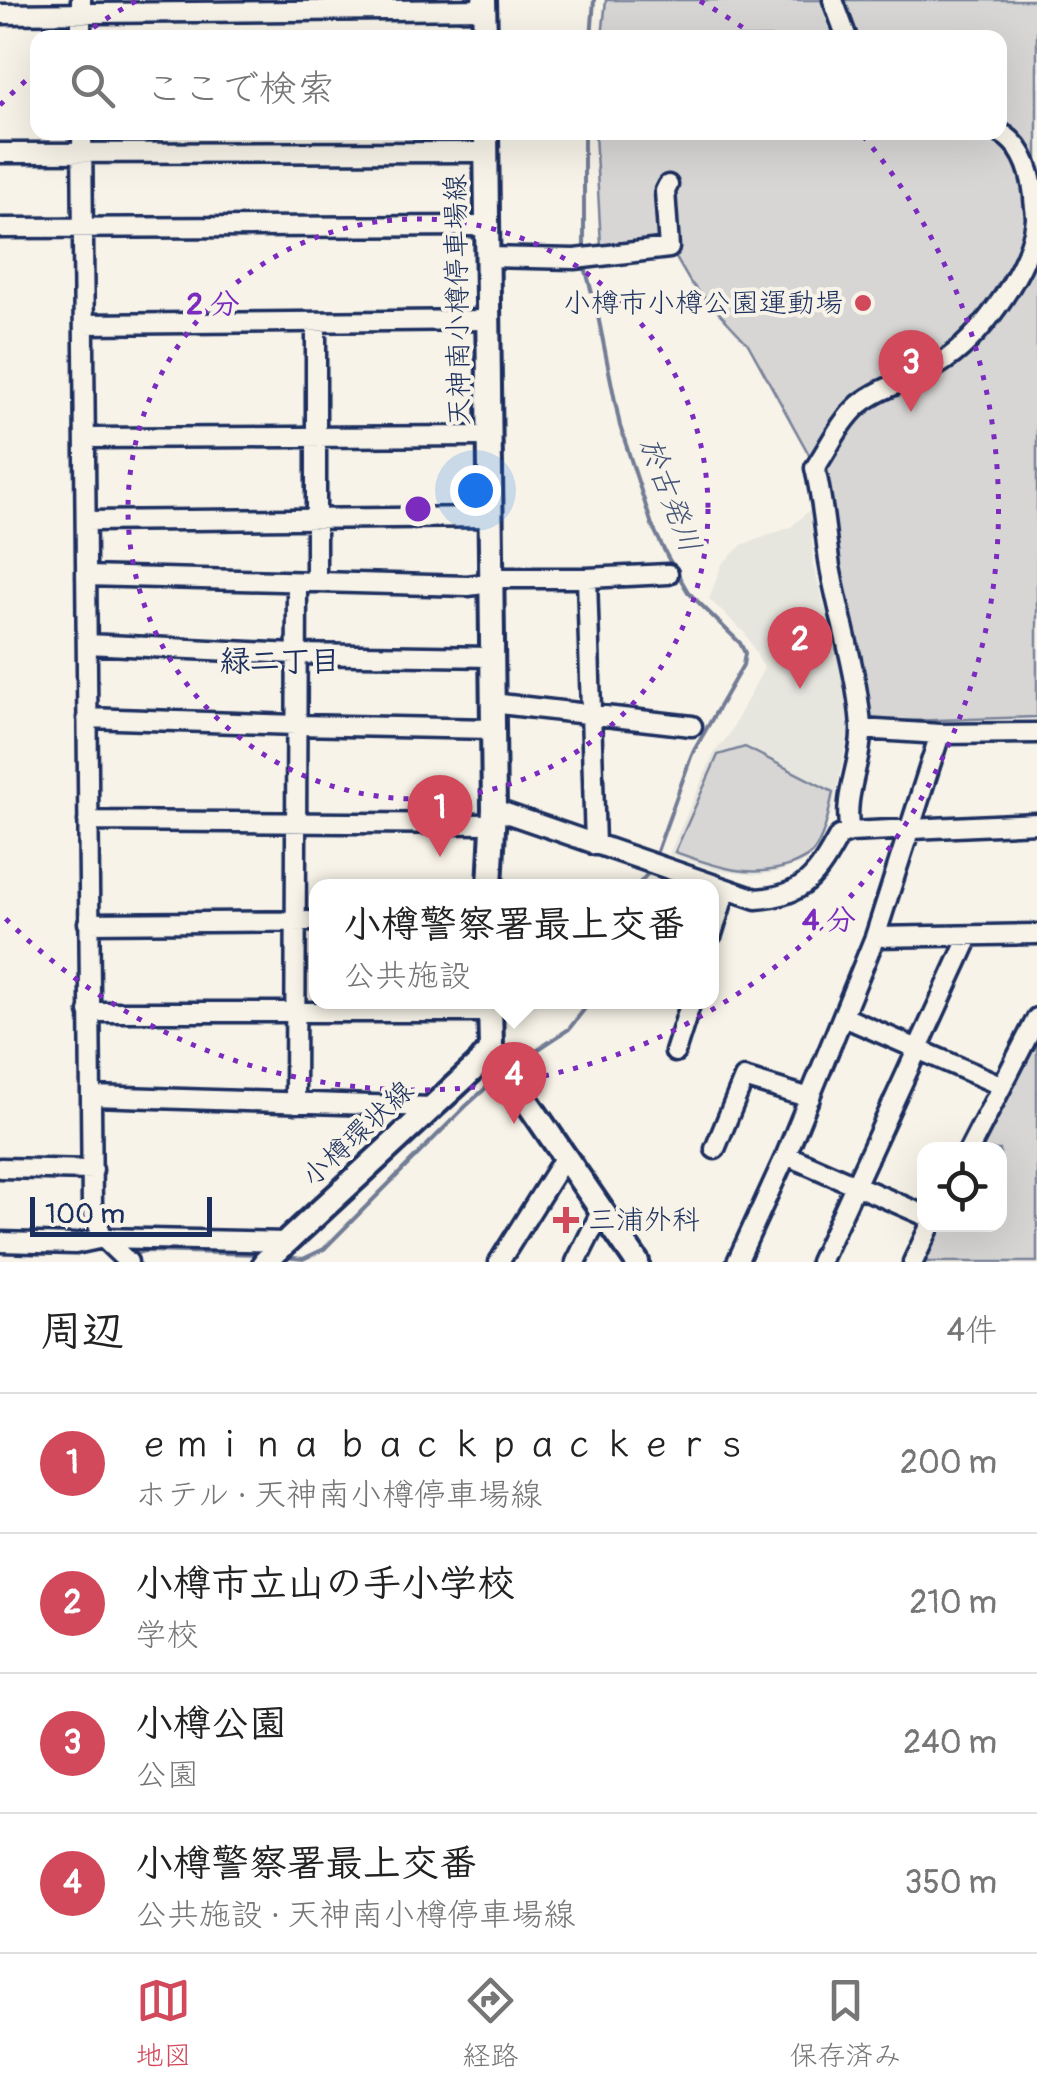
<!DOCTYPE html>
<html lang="ja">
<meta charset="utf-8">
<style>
body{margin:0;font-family:Pangolin,"Klee One",sans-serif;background:#f2f2f2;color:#222}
.controls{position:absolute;right:30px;bottom:30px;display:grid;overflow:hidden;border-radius:20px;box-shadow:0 10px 40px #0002}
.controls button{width:90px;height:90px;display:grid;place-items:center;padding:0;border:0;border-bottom:2px solid #e0e0e0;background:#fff;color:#222;font:50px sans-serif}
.scale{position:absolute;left:30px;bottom:25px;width:182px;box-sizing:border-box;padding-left:10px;border:5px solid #1b2f5e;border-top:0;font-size:28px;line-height:35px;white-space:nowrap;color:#1b2f5e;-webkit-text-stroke:8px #f7f3e8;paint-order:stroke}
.you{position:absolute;left:475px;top:490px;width:35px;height:35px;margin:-25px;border:8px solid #fff;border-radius:50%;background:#1a73e8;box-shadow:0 0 0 15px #1a73e833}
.badge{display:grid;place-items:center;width:65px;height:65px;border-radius:50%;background:#d1495b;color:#fff;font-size:32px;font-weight:700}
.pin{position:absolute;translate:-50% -82px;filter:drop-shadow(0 2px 5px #0008)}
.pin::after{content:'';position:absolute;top:52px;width:35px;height:30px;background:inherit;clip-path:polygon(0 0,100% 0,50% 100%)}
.popup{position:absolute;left:309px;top:879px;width:410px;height:130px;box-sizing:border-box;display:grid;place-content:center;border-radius:20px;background:#fff;filter:drop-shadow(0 2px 8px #0005);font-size:32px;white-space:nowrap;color:#767676}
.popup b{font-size:38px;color:#222}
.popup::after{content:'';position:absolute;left:50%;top:100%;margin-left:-20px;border:20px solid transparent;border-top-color:#fff}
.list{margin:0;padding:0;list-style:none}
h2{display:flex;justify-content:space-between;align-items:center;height:130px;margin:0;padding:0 40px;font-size:42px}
h2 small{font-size:32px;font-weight:400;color:#767676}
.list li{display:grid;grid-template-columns:65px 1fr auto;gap:30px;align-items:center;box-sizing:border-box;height:140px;padding:0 40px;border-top:2px solid #e0e0e0}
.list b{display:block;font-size:38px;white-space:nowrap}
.list p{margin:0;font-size:32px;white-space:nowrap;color:#767676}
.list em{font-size:32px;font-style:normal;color:#767676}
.icon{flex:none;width:55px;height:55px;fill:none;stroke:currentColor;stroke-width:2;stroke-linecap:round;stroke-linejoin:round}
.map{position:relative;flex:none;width:1037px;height:1262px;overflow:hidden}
.search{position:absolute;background:#fff;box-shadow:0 10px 40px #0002;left:30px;right:30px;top:30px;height:110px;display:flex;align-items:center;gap:25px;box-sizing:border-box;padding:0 35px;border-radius:20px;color:#767676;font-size:38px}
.sheet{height:690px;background:#fff}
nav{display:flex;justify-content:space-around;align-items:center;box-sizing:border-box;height:140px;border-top:2px solid #e0e0e0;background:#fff;font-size:28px;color:#767676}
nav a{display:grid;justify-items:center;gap:5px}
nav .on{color:#d1495b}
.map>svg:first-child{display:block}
.built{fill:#e6e5de}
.green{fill:#d7d6d4;stroke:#798299;stroke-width:2.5}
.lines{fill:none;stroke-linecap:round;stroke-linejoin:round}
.stream{stroke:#727c95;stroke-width:4}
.minor-casing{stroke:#1b2f5e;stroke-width:25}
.major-casing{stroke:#1b2f5e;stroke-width:30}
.minor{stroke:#f7f3e8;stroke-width:18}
.major{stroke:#f7f3e8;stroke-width:22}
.ring{fill:none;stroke:#7b2cbf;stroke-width:5;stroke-dasharray:5 10}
.poi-dot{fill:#d1495b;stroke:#f7f3e8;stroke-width:4}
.labels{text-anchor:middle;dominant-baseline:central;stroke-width:8;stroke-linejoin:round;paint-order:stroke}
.street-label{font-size:28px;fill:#1b2f5e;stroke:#f7f3e8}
.poi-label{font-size:28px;fill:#1b2f5e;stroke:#f7f3e8;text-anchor:end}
.water-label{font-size:30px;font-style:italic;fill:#465679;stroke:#f7f3e8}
.neighbourhood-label{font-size:30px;font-weight:bold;fill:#1b2f5e;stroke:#f7f3e8}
.centre{fill:#7b2cbf;stroke:#f7f3e8;stroke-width:5}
.ring-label{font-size:30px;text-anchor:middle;font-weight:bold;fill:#7b2cbf;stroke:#f7f3e8;stroke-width:8;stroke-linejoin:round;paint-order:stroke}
</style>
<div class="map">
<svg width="1037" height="1262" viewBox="0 0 1037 1262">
<rect width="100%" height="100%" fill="#f7f3e8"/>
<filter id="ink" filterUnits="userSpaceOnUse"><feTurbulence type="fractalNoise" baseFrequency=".01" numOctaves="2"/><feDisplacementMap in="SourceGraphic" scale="20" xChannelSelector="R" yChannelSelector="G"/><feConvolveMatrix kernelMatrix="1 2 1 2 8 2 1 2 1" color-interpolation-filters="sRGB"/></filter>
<g filter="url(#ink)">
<path class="built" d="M811,509l2,56 40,144 -21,103 -19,45 -14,8 -25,8 -17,2 -38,-4 -50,-17 45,-101 15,-18 35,-67 -19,-35 -36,-34 13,-35 20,-19 49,-18z"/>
<path class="green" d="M606,0h431v717l-166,5 -32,-134 -16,-108 -75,-136 -58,-62 -18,-31 -70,13 -7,-131 405,-1v-94l-398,-1z
M745,747l88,45c-4,19 -8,46 -21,61 -5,5 -14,9 -21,12 -41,15 -77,1 -116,-13l43,-97z
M1037,1020v242h-122l19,-37 66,-1v-74l-28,-1z"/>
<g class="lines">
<path class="stream" d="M591,38l3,-38
M584,132v122
M584,263l14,53 22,110 32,99 15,31 21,36 52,51 5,10 -2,12 -51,89 -37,103
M637,886l13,-15
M513,1066l56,-37 21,-27
M131,1255l13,-4 117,3
M285,1257l18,2 21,-10 142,-143 31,-28"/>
<defs>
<path id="minor" d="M81,0v38
M833,0l14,38
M0,14l484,-5
M82,132l10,1076 11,30 25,24
M0,153l486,-1
M0,228l487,-2
M487,257l88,2 94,-11 -4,-57 3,-6
M84,324l404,-4
M87,438l402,-2
M86,521l404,-4
M86,576l382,10 23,-3 10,-5h86l81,-4
M587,578l8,267
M316,582v-260
M87,644l208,10 197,3
M492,703l200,23
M87,718l209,7 197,4
M861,729l79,5 97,-1
M494,809l262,90c49,-3 61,-23 83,-63l11,-4 187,-9
M88,821l405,3
M850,832c-8,-37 13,-71 11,-106 -4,-54 -21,-106 -31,-159 -5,-34 -7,-66 -15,-99 14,-21 25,-46 44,-63 27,-22 61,-26 88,-46 37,-26 85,-94 89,-140 0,-7 -2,-16 -2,-23 -3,-26 -11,-52 -35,-64
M88,923l228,-2
M712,934l14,-45
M875,937l162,-3
M89,1012h401
M844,1017l156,68
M675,1052l16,-50
M93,1096l339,11
M295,1103l2,-521
M715,1149l29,-71 66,20
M969,1150l68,-132
M786,1155l138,60
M0,1168l93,2
M0,1242l75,2 28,-6 184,4
M499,1262l67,-107
M576,1262l26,-52
M737,1262l49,-107 89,-218 65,-203
M820,1262l149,-325
M913,1262l18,-38"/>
<path id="major" d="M484,0l1,38
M486,132l8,677 -4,77
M490,1002l1,47 146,213
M265,1262l215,-199 11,-14"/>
</defs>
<use href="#minor" class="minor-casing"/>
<use href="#major" class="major-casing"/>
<use href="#minor" class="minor"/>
<use href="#major" class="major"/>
</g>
</g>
<g class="ring">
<circle cx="418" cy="509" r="290"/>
<path d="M0 105A581 581 0 0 1 37 71M81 36A581 581 0 0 1 136 1M700 1A581 581 0 0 1 755 36M863 136A581 581 0 0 1 0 913"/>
</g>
<g class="poi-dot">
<circle cx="863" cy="303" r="10"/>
<path d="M561 1205h10v10h10v10h-10v10h-10v-10h-10v-10h10z"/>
</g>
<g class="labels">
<g class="street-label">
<text transform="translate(458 300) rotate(-91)">天神南小樽停車場線</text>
<text transform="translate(358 1134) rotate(-43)">小樽環状線</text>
</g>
<g class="poi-label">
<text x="843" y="303">小樽市小樽公園運動場</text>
<text x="588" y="1220" text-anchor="start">三浦外科</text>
</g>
<g class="water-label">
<text transform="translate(670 495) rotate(69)">於古発川</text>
</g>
<g class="neighbourhood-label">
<text x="280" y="661">緑二丁目</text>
</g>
</g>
<circle cx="418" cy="509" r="15" class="centre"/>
<g class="ring-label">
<text x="213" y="314">2 分</text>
<text x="829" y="930">4 分</text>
</g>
</svg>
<div class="controls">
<button><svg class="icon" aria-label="locate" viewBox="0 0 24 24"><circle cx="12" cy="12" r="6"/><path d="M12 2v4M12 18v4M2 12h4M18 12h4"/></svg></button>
</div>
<div class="scale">100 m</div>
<div class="you"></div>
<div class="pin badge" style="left:440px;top:857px">1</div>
<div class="pin badge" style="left:800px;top:689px">2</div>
<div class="pin badge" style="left:911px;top:412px">3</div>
<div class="pin badge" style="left:514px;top:1124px">4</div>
<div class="popup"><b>小樽警察署最上交番</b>公共施設</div>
<div class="search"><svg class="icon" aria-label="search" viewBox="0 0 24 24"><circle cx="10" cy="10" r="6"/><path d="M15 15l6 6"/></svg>ここで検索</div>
</div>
<section class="sheet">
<h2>周辺<small>4件</small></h2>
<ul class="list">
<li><span class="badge">1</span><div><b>ｅｍｉｎａ ｂａｃｋｐａｃｋｅｒｓ</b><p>ホテル · 天神南小樽停車場線</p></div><em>200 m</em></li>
<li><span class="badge">2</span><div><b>小樽市立山の手小学校</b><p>学校</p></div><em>210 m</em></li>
<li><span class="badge">3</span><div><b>小樽公園</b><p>公園</p></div><em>240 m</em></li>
<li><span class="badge">4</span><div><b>小樽警察署最上交番</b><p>公共施設 · 天神南小樽停車場線</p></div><em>350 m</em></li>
</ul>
</section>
<nav>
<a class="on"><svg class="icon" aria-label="map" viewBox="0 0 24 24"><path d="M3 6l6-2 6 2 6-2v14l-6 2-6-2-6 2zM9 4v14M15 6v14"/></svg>地図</a>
<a><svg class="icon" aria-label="directions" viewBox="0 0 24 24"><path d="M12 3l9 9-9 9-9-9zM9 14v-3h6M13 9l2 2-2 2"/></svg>経路</a>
<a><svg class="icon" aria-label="saved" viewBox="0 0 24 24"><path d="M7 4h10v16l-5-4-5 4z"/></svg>保存済み</a>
</nav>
